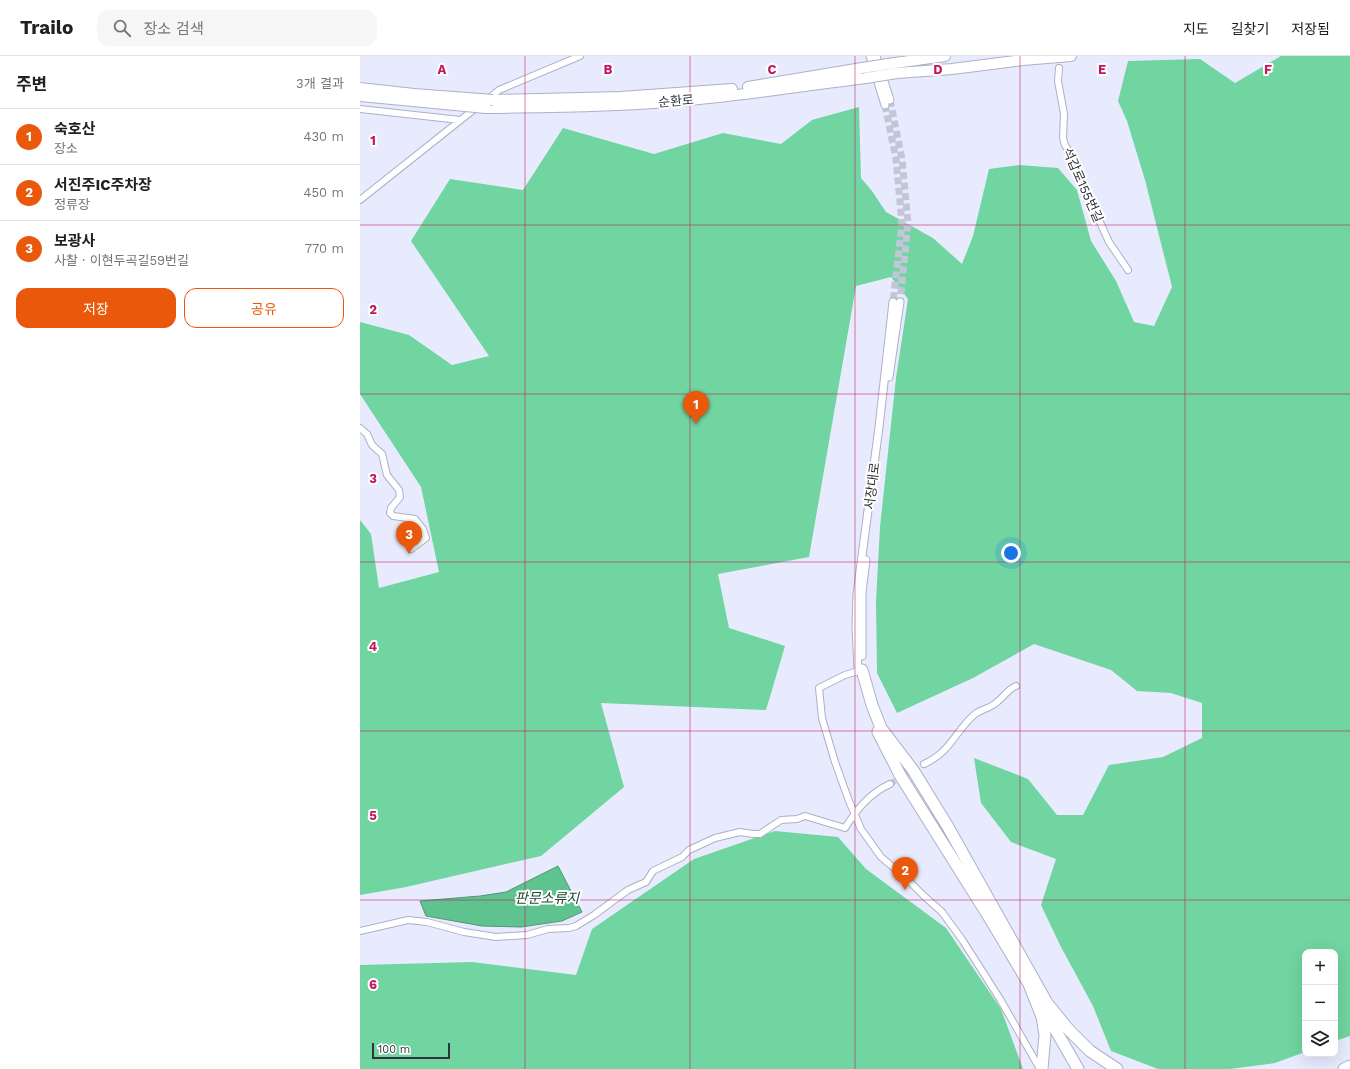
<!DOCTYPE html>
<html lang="ko">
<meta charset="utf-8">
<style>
body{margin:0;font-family:"Work Sans","Noto Sans KR",sans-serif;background:#f6f6f6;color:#202124}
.controls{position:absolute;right:12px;bottom:12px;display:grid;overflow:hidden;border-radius:8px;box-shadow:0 4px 16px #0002}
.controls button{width:36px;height:36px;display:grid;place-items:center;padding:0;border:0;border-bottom:1px solid #e0e0e0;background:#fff;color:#202124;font:20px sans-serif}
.scale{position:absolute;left:12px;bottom:10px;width:78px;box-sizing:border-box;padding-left:4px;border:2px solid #31323b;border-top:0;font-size:11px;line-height:14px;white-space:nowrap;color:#31323b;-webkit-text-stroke:3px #fff;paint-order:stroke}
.you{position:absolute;left:651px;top:497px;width:14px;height:14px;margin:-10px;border:3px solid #fff;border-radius:50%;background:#1a73e8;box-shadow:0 0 0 6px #1a73e833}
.badge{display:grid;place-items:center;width:26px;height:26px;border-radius:50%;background:#ea580c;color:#fff;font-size:13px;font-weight:700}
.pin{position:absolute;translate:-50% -33px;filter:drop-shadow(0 1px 2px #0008)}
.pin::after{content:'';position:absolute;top:21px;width:14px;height:12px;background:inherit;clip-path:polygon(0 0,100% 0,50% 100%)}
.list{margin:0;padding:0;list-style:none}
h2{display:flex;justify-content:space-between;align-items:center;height:52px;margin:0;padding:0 16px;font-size:17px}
h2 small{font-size:13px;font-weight:400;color:#757577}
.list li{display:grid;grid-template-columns:26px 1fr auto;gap:12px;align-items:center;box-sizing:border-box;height:56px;padding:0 16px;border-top:1px solid #e0e0e0}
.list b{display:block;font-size:15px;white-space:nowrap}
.list p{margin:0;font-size:13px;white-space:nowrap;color:#757577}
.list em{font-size:13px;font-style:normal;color:#757577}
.actions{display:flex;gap:8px;padding:12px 16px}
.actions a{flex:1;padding:9px 0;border:1px solid #ea580c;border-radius:12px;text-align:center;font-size:14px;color:#ea580c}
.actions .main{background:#ea580c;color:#fff}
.icon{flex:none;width:22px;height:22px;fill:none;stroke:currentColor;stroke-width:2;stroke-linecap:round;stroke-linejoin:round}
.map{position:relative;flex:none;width:990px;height:1013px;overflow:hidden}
header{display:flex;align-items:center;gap:24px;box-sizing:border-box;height:56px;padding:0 20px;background:#fff;border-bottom:1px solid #e0e0e0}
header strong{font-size:19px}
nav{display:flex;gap:22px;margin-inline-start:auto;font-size:14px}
.search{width:280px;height:36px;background:#f6f6f6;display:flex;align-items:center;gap:10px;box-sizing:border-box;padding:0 14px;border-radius:12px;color:#757577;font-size:15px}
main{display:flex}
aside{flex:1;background:#fff}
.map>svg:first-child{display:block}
.forest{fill:#70d5a0}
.water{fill:#5ec38e;stroke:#509875}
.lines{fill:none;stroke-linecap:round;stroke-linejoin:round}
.minor-tunnel{stroke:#c3c6d7;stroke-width:6;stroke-dasharray:6 3;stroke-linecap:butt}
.tertiary-tunnel{stroke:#c3c6d7;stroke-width:7;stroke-dasharray:7 3.5;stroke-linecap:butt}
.minor-casing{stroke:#adb0c7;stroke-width:8}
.tertiary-casing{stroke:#adb0c7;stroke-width:9}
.trunk-casing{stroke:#adb0c7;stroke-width:12}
.motorway-casing{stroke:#adb0c7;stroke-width:13}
.minor{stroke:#fff;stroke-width:6}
.tertiary{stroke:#fff;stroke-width:7}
.trunk{stroke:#fff;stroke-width:10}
.motorway{stroke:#fff;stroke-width:11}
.trunk-bridge-casing{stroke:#adb0c7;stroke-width:12;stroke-linecap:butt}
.trunk-bridge{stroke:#fff;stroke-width:10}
.grid{fill:none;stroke:#c2185b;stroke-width:1;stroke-opacity:0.55}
.labels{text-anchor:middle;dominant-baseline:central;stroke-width:4;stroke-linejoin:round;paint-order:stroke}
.street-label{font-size:13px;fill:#31323b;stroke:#fff}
.water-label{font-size:14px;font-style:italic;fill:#1d4832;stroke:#fff}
.grid-label{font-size:13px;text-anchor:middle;font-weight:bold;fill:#c2185b;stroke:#fff;stroke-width:4;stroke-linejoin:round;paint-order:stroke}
</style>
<header>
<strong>Trailo</strong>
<div class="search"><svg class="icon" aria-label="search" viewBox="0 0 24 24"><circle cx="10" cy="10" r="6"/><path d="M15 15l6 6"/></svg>장소 검색</div>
<nav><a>지도</a><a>길찾기</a><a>저장됨</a></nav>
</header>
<main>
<aside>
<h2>주변<small>3개 결과</small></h2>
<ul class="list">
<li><span class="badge">1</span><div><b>숙호산</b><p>장소</p></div><em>430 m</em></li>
<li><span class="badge">2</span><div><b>서진주IC주차장</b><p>정류장</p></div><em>450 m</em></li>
<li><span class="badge">3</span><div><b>보광사</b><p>사찰 · 이현두곡길59번길</p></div><em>770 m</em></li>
</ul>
<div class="actions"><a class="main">저장</a><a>공유</a></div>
</aside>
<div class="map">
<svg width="990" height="1013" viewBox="0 0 990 1013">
<rect width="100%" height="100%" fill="#e8ebfe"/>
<path class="forest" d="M921,0h69v980l-15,5v-89h-30v100l-30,11 -45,6h-72l-47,-18 -18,-45 -32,-59 -20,-42 15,-46 -45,-17 -30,-39 -7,-45 54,21 29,36h26l26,-50 54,-8 39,-19v-35l-31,-10 -34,-2 -26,-21 -77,-26 -61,34 -76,35 -20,-40 -1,-72 4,-74 16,-149 12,-79 -17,-22 -35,9 -47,271 -91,17 11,54 56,18 -19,64 -165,-7 23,84 -83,69 -135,31 -46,8v-375l11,14 8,54 60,-16 -18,-85 -61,-93v-72l49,13 43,30 37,-9 -78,-115 39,-62 73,11 40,-62 91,26 69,-21 58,11 31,-24 47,-13 2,71 11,13 14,21 47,26 29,26 11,-28 16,-67 30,-4 39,3 19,22 14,51 25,40 18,41 20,4 18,-39 -27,-107 -18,-59 -9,-20 10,-40 72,-2 35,24z
M415,775l63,6 28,32 80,59 55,81 22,60h-663v-104l112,-3 104,13 16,-46 102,-70z"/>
<path class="water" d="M198,810l24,46 -20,9 -41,6 -39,-1 -56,-10 -6,-15 60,-5 26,-4z"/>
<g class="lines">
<path class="minor-tunnel" d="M530,728l34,-20"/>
<path class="tertiary-tunnel" d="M530,44l12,59 6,64 -8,79
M525,49l11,54 6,64 -9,79"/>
<defs>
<path id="minor" d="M699,12l-1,13 6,33 -1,24 2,7 12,20 6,20 26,57 19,28
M128,43l11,-9 81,-34
M0,53l100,11
M0,144l117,-93
M0,372l7,6 5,11 10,9 5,21 12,15 1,7 -9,11 -1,5 3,3 22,3 8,10 3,9 -15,11
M502,614l-17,5 -26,13 3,30 13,44 14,39 12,28 20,28 25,21 18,18 18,16 21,29 37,58 40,70
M564,708c27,-12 31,-33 51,-50 7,-5 16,-6 22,-12 7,-5 11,-13 19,-16
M0,875l48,-11 19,2 37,10 32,5 31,-2 21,-6 21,-1 7,-2 18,-11 34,-25 18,-8 7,-11 29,-14 7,-7 26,-12 25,-6 13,2h7l21,-14 16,-1 8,-3 40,12c12,-19 25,-35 45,-44"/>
<path id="tertiary" d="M510,0l15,49
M516,0l14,44
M529,321l11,-75
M502,600v-64l4,-32
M498,614l-2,-43 1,-33 22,-167 14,-125"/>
<path id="trunk" d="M535,7l50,-7
M537,17l55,-4 71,-9 48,-4
M388,31l114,-19
M133,44l128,-3 111,-8
M126,52c60,-1 121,-1 181,-6 67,-5 133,-16 199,-24"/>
<path id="motorway" d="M502,614l10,35 9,23 32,42 35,57 99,176 22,27 21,21 27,18
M518,676l22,43 89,142 40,67 13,33 3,18 -3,34
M683,952l35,61
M984,1013l6,-3"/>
</defs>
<use href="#minor" class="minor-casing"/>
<use href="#tertiary" class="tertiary-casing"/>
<use href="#trunk" class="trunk-casing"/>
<use href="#motorway" class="motorway-casing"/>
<use href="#minor" class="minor"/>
<use href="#tertiary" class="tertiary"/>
<use href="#trunk" class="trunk"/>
<use href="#motorway" class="motorway"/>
<defs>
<path id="trunk-bridge" d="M502,12l33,-5
M506,22l31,-5
M0,32l54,6 79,6
M0,40l126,12"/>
</defs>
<use href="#trunk-bridge" class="trunk-bridge-casing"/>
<use href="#trunk-bridge" class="trunk-bridge"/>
</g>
<path class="grid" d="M165,0v1013M330,0v1013M495,0v1013M660,0v1013M825,0v1013M0,169h990M0,338h990M0,506h990M0,675h990M0,844h990"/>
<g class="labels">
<g class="street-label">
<text transform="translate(316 45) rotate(-5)">순환로</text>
<text transform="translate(723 129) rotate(66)">석갑로155번길</text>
<text transform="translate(512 430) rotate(-83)">서장대로</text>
</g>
<g class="water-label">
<text x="187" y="842">판문소류지</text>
</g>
</g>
<g class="grid-label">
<text x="82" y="18">A</text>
<text x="248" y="18">B</text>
<text x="412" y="18">C</text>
<text x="578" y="18">D</text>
<text x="742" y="18">E</text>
<text x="908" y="18">F</text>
<text x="13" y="89">1</text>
<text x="13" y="258">2</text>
<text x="13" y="427">3</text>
<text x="13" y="595">4</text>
<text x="13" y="764">5</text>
<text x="13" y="933">6</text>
</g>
</svg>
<div class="controls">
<button>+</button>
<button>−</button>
<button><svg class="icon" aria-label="layers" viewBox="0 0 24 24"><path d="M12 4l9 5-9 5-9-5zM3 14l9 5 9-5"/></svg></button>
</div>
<div class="scale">100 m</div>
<div class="you"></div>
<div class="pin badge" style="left:336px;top:368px">1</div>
<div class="pin badge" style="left:545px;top:834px">2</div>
<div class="pin badge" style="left:49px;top:498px">3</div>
</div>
</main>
